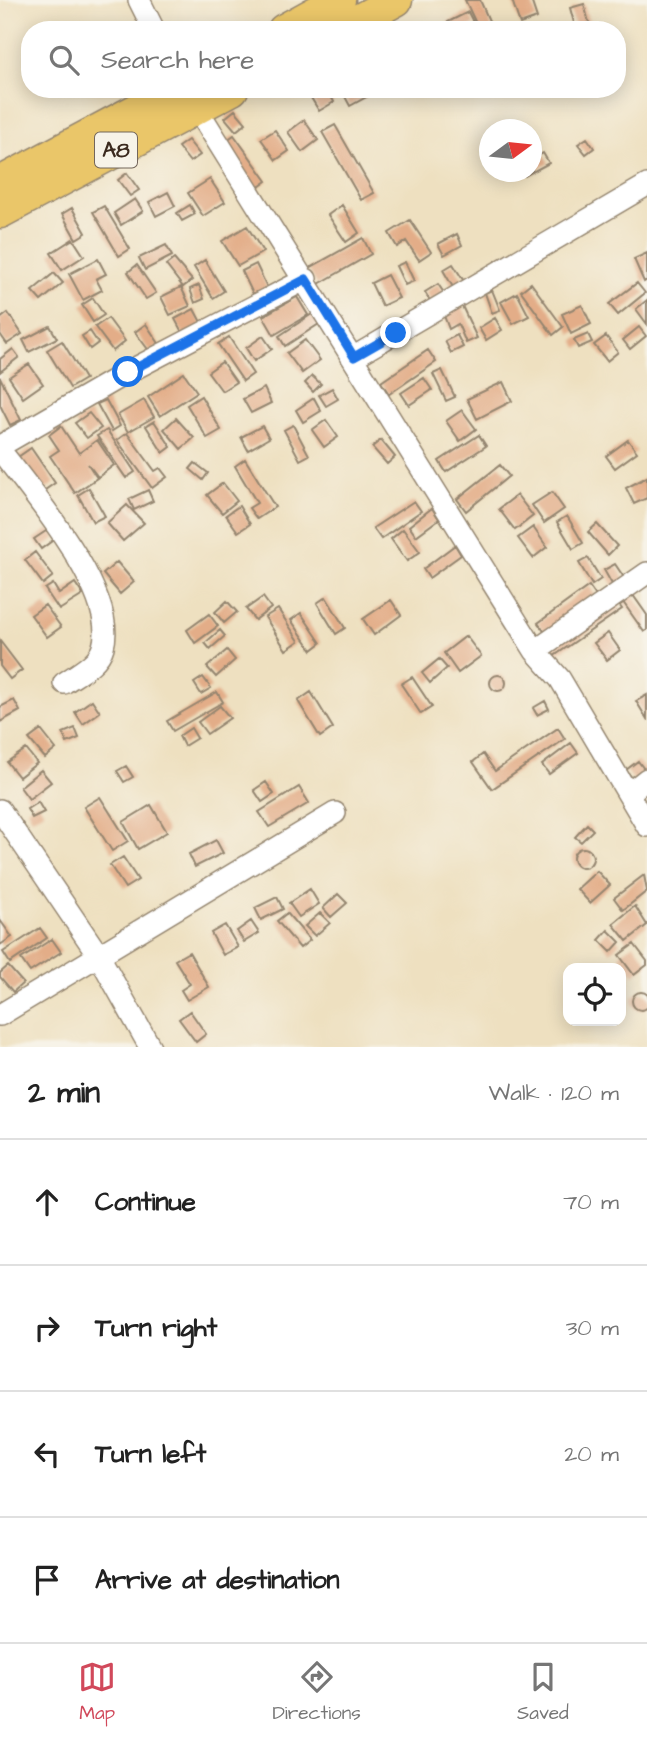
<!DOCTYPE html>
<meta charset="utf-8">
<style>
body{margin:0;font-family:"Architects Daughter",sans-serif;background:#f6f6f6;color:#222}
.controls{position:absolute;right:21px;bottom:21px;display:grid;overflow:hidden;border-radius:14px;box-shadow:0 4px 18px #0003}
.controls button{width:63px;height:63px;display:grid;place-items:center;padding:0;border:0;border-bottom:2px solid #e0e0e0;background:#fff;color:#222;font:35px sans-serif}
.compass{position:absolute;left:479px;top:119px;width:63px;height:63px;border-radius:50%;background:#fff;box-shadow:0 4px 18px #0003;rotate:75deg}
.stop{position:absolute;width:21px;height:21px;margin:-16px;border:5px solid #1a73e8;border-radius:50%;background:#fff}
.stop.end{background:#1a73e8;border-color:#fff;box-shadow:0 2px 7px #0008}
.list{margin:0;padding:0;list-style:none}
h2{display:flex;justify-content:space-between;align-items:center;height:91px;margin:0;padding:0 28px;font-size:30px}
h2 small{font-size:23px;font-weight:400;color:#767676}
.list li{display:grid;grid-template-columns:46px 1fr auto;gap:21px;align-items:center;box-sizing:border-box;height:126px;padding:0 28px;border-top:2px solid #e0e0e0}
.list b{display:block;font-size:26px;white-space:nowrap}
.list em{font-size:23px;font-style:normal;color:#767676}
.icon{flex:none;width:38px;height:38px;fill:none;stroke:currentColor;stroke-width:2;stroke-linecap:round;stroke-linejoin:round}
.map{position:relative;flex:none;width:647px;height:1047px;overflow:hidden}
.search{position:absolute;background:#fff;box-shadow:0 4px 18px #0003;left:21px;right:21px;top:21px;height:77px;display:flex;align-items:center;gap:18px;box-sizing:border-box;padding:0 24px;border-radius:28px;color:#767676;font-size:26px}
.sheet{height:595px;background:#fff}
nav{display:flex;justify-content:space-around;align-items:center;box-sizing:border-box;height:98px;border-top:2px solid #e0e0e0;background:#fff;font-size:19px;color:#767676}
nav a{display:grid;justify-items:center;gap:4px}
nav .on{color:#d1495b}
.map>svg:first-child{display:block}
.building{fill:#e3ad88}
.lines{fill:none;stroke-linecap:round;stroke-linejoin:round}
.minor-casing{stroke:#94856f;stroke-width:24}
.highway-casing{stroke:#94856f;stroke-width:35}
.minor{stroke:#fff;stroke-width:21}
.highway{stroke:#eac669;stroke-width:32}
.route{stroke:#1a73e8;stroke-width:9}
.labels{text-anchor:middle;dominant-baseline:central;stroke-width:7;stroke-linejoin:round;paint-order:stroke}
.shield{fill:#f7f3e8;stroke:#73665b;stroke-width:2}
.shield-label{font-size:21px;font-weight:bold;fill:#3b2a1e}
</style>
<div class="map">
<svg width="647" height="1047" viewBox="0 0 647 1047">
<rect width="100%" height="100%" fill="#f7f3e8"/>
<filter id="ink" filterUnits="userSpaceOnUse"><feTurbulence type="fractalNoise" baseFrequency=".0143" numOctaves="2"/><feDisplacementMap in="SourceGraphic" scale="14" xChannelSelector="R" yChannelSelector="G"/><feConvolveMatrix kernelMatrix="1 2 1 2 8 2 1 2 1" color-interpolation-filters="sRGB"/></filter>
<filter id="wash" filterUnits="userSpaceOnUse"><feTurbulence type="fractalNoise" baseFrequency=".00686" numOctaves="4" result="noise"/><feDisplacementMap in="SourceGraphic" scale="28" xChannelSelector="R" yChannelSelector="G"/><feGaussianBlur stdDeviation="1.57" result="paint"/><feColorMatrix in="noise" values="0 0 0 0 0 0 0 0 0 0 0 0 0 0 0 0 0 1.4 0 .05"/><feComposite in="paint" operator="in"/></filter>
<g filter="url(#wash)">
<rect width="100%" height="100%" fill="#eee0c0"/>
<g id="blocks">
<path class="building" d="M465,0h15l13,30h-14z
M512,0h19l6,18 -17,6z
M584,4l6,22 -14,4 -6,-22z
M468,12l6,12 -10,6h-12l-4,-8z
M322,89h5l7,13 -15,9 -9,-15z
M346,89h18l4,7 -18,10 -8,-15z
M235,110l11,13 -10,8 -11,-13z
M304,120l14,20 -16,12 -14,-20z
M335,125l39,68 -13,7 -39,-68z
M275,130l14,21 -13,9 -15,-21z
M234,135l33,46 -11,8 -33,-46z
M587,138l7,10 -8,6 -8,-10z
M188,140l12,15 -10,7 -12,-15z
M543,153l6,10 -24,13 -2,-4h9v-13z
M127,173l12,17 -9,6 -12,-16z
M210,179l15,23 -22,14 -15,-23z
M168,192l7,14 -19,10 -7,-14z
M135,199l8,12 -22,14 -7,-12z
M190,205l5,9 -13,7 -5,-8z
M342,205l17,28 -13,9 -18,-27z
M104,206l26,43 -11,7 -26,-44z
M72,208l14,25 -10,6 -14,-25z
M410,220l21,32 -12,8 -13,-19 -9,6 -8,-14z
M247,226l16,26 -25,14 -16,-25z
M457,234l5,11 -18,10 -6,-11z
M363,238l8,16 -54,31 -9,-16z
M73,239l11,17 -22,14 -11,-17z
M166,245l6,11 -27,14 -6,-12z
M647,253v27l-3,2 -10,-23z
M98,259l8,15 -10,5 6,11 -19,10 -14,-26z
M174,259l18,21 -9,7 -17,-22z
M205,260l19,31 -11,7 -19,-31z
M405,262l9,19 -9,4 -9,-19z
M256,264l11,23 -14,7 -11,-23z
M453,264l12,19 -11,6 -11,-19z
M137,265l19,28 -10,6 -18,-27z
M54,273l9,10 -22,18 -9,-10z
M387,275l12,23 -17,8 -11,-23z
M531,283l32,44 -10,8 -32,-44z
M637,283l8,10 -27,22 -9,-11z
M438,284l6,9 -14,8 -5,-9z
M199,285l5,14 -9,4 -5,-14z
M181,287l9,19 -20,9 -9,-18z
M492,290l8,20 -8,3 -7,-20z
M517,293l12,23 -16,8 -12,-22z
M297,297l11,18 -34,20 -11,-19z
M93,298l11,17 -11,7 -11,-17z
M647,300v24l-11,-15z
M461,304l16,34 -11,5 -8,-19 -9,5 -6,-16z
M582,305l9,19 -20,10 -9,-20z
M194,309l9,17 -19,10 -9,-17z
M8,313l14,21 -15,10 -7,-10v-15z
M312,314l7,10 -34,22 -6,-10z
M108,318l17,23 -12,10 -18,-24z
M495,318l7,12 -16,10 -7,-12z
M146,324l14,21 -10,7 -15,-20z
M50,326l7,12 -28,14 -6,-12z
M639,327l7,9 -16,13 -7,-9z
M90,331l8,12 -8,6 -8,-13z
M588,334l4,8 -14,6 -4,-8z
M457,335l6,12 -12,6 -6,-12z
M263,336l9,13 -18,12 -8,-13z
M606,336l12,16 -11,9 -13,-16z
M229,337l24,37 -10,7 -25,-37z
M305,340l15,20 -18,13 -15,-20z
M62,341l23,38 -15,9 -23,-38z
M13,349l6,8 -19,15v-13z
M428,350l8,12 -47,32 -8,-12z
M222,362l14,20 -14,9 -14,-19z
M29,364l14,20 -20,14 -14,-21z
M442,370l13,27 -9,4 -13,-27z
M184,373l13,19 -37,24 -12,-19z
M312,376l9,8 -8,8 -8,-9z
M0,377l21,43 -11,5 -10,-20z
M424,378l8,12 -23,15 -8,-12z
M503,382l9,19 -35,18 -10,-20z
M264,388l7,15 -20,10 -8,-14z
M332,388l6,11 -12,7 -7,-11z
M201,396l20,34 -14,8 -20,-33z
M314,398l7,13 -18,11 -7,-12z
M106,400l14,26 -8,5 -15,-27z
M144,400l10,17 -26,15 -10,-17z
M462,410l14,19 -16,12 -14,-20z
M89,413l12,15 -14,10 -12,-15z
M176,418l18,20 -13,11 -17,-20z
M326,420l12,17 -14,10 -12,-17z
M154,421l17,26 -8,6 -17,-27z
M293,425l16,30 -9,5 -16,-30z
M61,426l18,27 18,-13 17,25 -16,12 -10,-13 9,14 -22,15 -25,-37 9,-6 -10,-15z
M262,426l7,12 -21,12 -7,-13z
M107,430l28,42 -9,6 -29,-42z
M127,433l28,38 5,-3 7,9 -15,11 -35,-48z
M479,435l7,11 -40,26 -7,-11z
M381,440l14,17 -8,7 -15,-17z
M628,440l9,12 -22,16 -9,-12z
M31,448l24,35 -13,9 -24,-35z
M245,459l30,48 -18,12 -8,-11 8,-5 -22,-37z
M195,463l13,10 -5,7 -13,-11z
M500,465l9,11 -43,35 -9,-12z
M647,477v21l-13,6 -8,-16z
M223,483l14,18 -15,12 -15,-18z
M89,488l16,28 -12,6 -15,-27z
M148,490l5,11 -19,9 -5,-11z
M552,492l12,17 -20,14 -12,-18z
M517,495l16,21 -18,14 -16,-21z
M414,501l7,10 -40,28 -8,-11z
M127,505l17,18 -21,18 -16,-18z
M239,506l11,18 -12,8 -12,-17z
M432,508l7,11 -23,17 -7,-10z
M567,516l16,27 -10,6 -16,-27z
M597,524l20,22 -9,9 -20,-23z
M533,527l14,20 -14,11 -15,-20z
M49,529l7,9 -15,11 -7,-10z
M403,529l17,23 -13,9 -16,-22z
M455,545l6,10 -32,23 -6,-9z
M35,552l18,24 -10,8 -18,-24z
M588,558l13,21 -9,6 -13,-22z
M117,562l17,20 -14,12 -17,-20z
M615,564l10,15 -12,7 -9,-16z
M75,583l8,12 -24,15 -14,-21 8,-5 6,10z
M589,586l9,13 -51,36 -9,-12z
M628,588l19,27v15l-3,2 -26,-37z
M263,597l8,11 -16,12 -9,-11z
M326,597l19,31 -9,6 -19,-31z
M614,598l8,11 -68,47 -7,-11z
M391,600l10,15 -27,20 -11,-16z
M227,601l10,11 -13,11 -9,-11z
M45,605l16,22 -14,10 -16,-22z
M278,609l21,32 -13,9 -21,-33z
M301,613l20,30 -9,7 -21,-30z
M209,614l9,12 -23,17 -8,-13z
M220,630l5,6 -15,13 -5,-6z
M608,633l12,17 -13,10 -13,-17z
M466,636l15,20 -23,17 -14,-20z
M0,641l22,29 -12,9 -10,-13z
M227,650l8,10 -19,17 -9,-10z
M439,659l8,9 -17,15 -8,-10z
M490 683a8 8 0 1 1 16 0a8 8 0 1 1-16 0Z
M203,677l8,11 -10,6 -7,-11z
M412,677l20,30 -11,7 -20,-30z
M217,692l6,10 -50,29 -6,-10z
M311,692l22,36 -13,9 -22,-36z
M647,695v24l-11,-18z
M14,700l6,11 -20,11v-15z
M92,700l8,12 -17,12 -8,-12z
M545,701l4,8 -12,6 -4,-7z
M220,706l10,12 -23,16 -9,-12z
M75,728l4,10 -12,5 -4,-10z
M191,728l6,10 -13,8 -5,-10z
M558,728l7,11 -73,50 -19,-27 10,-8 12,17z
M41,730l15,19 -11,9 -16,-19z
M571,743l7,10 -29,21 -7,-9z
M26,749l11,14 -18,14 -12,-15z
M638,761l9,12 -12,9 -9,-12z
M126,766l7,11 -9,5 -7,-11z
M41,770l10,12 -22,17 -9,-12z
M266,782l8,12 -12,8 -8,-12z
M299,787l10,16 -40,24 -10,-15z
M100,797l28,44 -16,10 -28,-44z
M38,802l6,10 -12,6 -5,-9z
M151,805l16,27 -29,17 -15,-27z
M587,824l6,6 -12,12 -6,-5z
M216,840l7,13 -28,14 -6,-13z
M573 858a10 10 0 1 1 20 0a10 10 0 1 1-20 0Z
M123,857l15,23 -13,8 -15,-23z
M597,871l13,14 -20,18 -13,-14z
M644,875l3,16 -24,19 -9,-12z
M310,889l9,15 -20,13 -10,-14z
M338,894l9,9 -16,14 -8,-9z
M277,897l6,12 -22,11 -6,-12z
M635,906l12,19 -20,16 -14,-17z
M287,913l23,27 -10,8 -23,-27z
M320,913l10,10 -15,13 -10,-10z
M0,920l12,17 -12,8z
M251,921l8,12 -15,9 -7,-11z
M225,925l13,22 -15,8 -12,-22z
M40,928l7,10 -37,25 -7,-11z
M608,930l12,12 -9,10 -12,-12z
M52,939l9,13 -31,20 -9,-13z
M634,944l13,17v4l-13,10 -15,-20z
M189,952l20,35 -22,13 -6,-10 9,-6 -15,-24z
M8,966l15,17 -10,9 -13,-15v-4z
M632 1001a9 9 0 1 1 18 0a9 9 0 1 1-18 0Z
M190,1011l16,23 -10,8 -17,-23z"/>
</g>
</g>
<g filter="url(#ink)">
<use href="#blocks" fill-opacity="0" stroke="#94856f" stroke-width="2"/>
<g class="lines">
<defs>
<path id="minor" d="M139,0l15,30
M191,99l344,552 25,28 87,147
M354,357l293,-172
M0,446l128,-74 178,-93
M0,450c31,41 119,144 103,197 -4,16 -26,27 -39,36
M535,651l112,-78
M628,794l19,-15
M0,810l99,146 51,91
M0,1015l335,-202"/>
<path id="highway" d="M284,30l55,-30
M341,30l55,-30
M0,183l176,-94
M0,212l232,-123"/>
</defs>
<use href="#minor" class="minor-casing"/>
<use href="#highway" class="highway-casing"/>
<use href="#minor" class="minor"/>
<use href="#highway" class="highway"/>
</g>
</g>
<g class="lines" filter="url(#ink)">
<path class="route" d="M128,372l178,-93 48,78 42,-24"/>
</g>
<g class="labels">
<rect class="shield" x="95" y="132.5" width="42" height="35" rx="5"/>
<g class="shield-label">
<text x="116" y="150">A8</text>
</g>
</g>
</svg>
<div class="controls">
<button><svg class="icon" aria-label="locate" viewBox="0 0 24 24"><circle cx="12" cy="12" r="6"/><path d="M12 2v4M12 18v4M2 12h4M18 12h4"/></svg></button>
</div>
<svg class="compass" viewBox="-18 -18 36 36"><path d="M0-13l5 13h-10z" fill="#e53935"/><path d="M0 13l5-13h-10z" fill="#767676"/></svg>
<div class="stop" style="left:128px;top:372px"></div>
<div class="stop end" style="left:396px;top:333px"></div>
<div class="search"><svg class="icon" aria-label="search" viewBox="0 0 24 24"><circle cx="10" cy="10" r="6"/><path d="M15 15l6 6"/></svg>Search here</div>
</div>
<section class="sheet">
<h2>2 min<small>Walk · 120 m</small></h2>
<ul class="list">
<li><svg class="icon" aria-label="ahead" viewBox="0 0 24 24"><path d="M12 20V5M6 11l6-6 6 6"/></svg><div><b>Continue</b></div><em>70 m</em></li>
<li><svg class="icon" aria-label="right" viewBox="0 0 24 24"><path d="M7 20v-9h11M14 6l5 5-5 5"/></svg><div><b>Turn right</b></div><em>30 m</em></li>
<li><svg class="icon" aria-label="left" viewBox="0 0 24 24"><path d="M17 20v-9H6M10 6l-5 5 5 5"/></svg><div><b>Turn left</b></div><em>20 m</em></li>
<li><svg class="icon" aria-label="arrive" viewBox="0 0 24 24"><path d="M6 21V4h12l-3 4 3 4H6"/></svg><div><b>Arrive at destination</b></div></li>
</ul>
</section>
<nav>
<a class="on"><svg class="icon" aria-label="map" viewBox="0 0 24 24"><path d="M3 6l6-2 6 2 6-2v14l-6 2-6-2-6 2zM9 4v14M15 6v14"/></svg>Map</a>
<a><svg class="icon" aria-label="directions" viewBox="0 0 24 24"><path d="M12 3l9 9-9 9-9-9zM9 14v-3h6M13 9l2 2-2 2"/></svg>Directions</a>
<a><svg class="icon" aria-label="saved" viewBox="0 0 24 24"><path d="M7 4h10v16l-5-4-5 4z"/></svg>Saved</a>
</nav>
